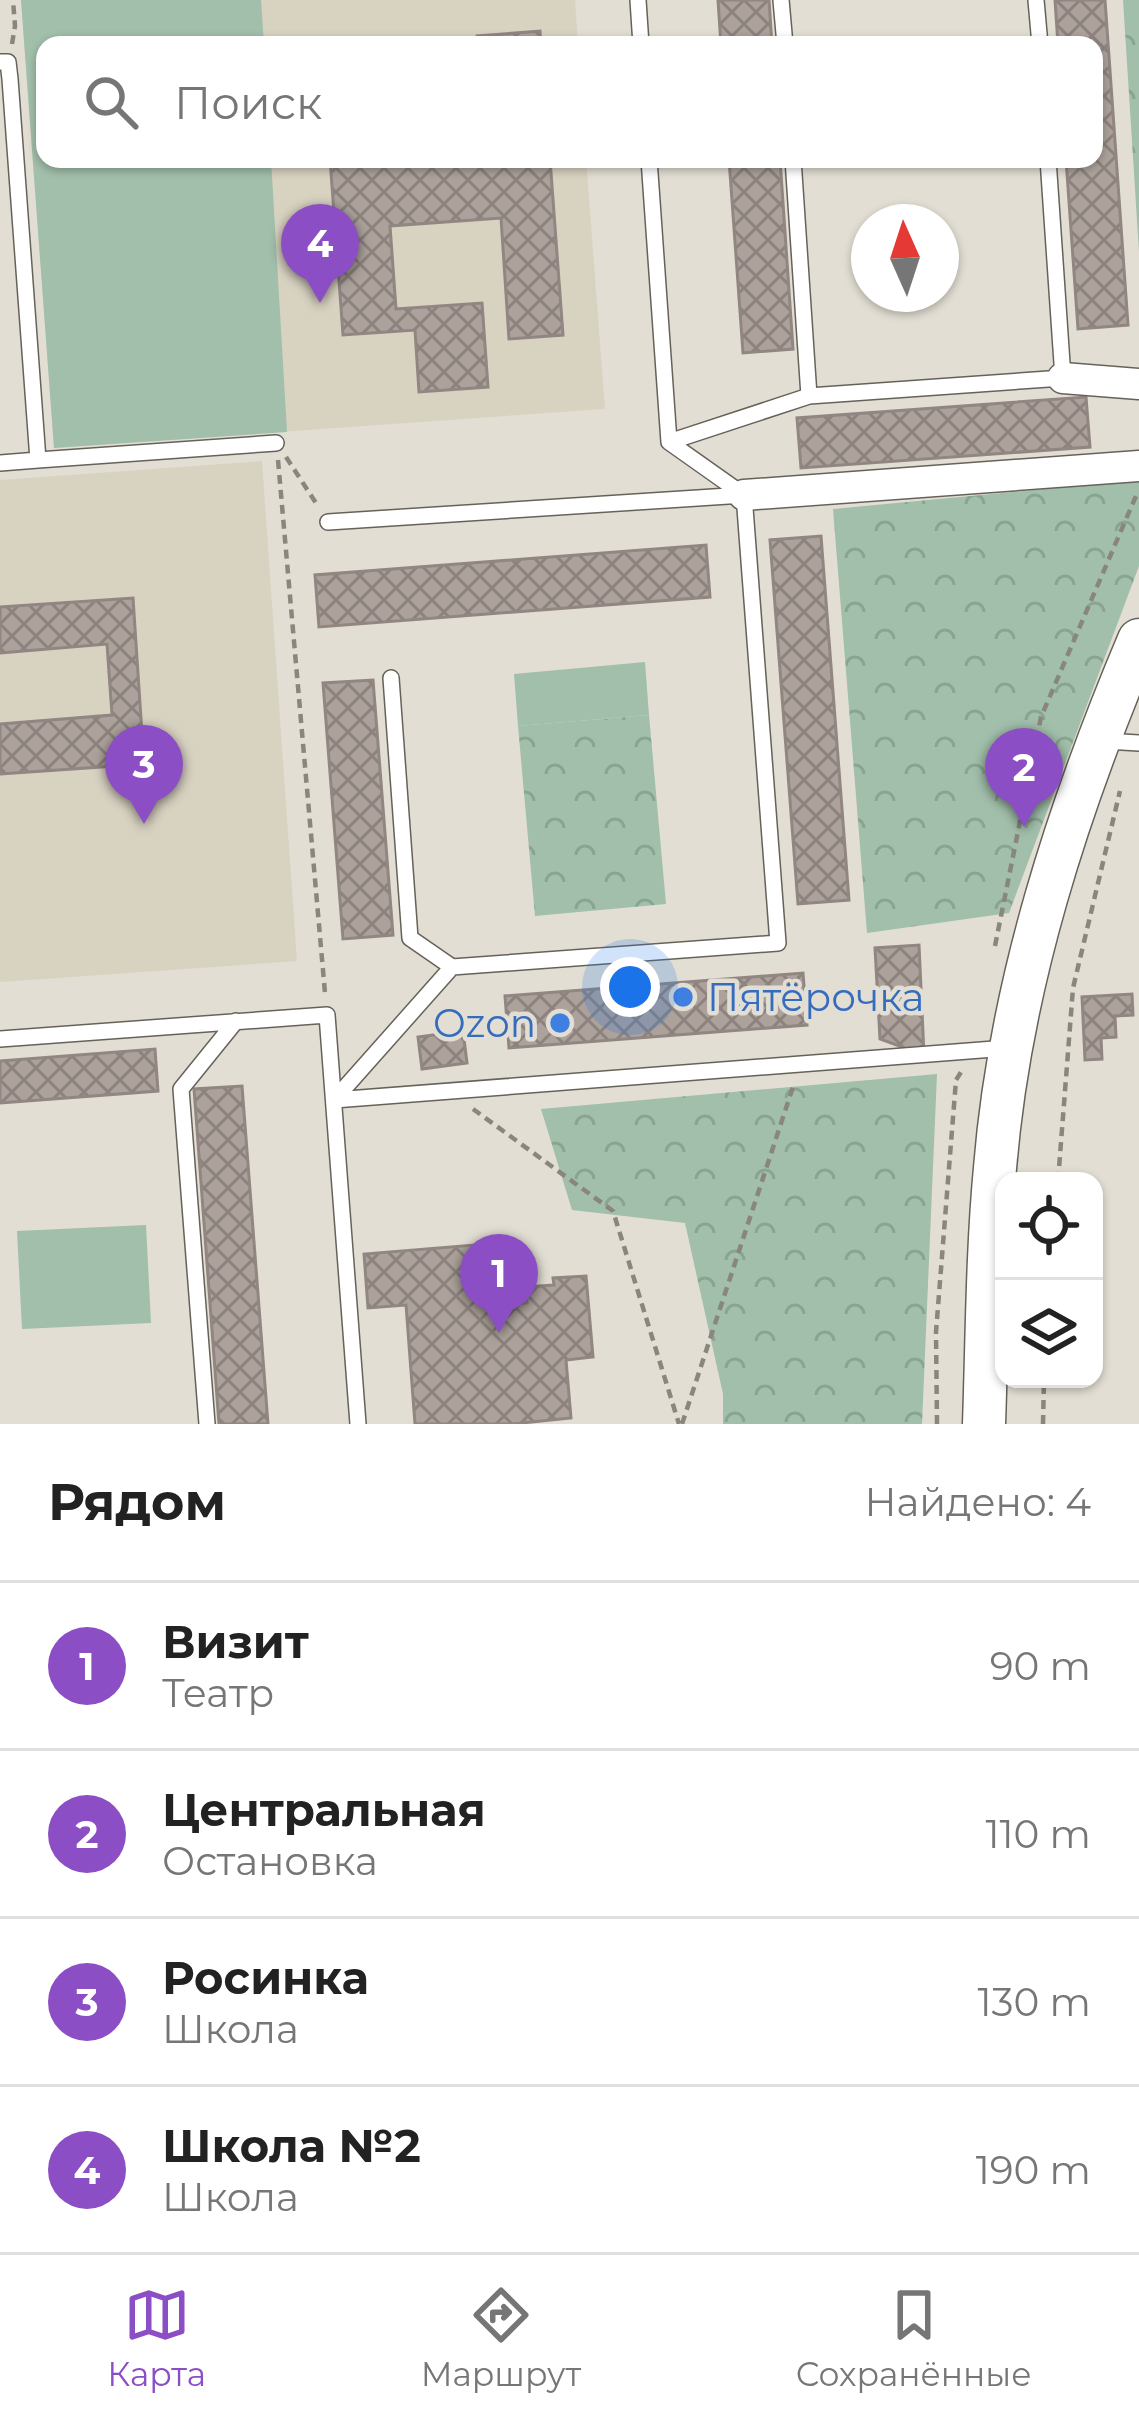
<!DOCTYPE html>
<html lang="ru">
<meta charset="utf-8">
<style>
body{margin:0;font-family:Montserrat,sans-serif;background:#f2f2f2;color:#222}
.controls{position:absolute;right:36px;bottom:36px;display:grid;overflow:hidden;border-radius:24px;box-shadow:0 3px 9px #0004}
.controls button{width:108px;height:108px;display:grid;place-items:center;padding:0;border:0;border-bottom:3px solid #e0e0e0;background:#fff;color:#222;font:60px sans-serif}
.compass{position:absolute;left:851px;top:204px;width:108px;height:108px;border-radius:50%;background:#fff;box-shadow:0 3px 9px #0004;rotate:357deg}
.you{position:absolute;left:630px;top:987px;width:42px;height:42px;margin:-30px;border:9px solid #fff;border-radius:50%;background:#1a73e8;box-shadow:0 0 0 18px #1a73e833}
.badge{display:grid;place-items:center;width:78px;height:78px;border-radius:50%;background:#8c4ec4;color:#fff;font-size:39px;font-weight:700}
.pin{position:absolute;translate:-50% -99px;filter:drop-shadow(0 3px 6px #0008)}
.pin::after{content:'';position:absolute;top:63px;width:42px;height:36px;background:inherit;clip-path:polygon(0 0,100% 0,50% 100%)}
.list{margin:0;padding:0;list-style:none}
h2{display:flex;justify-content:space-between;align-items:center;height:156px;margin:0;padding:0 48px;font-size:51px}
h2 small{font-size:39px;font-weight:400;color:#767676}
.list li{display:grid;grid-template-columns:78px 1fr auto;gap:36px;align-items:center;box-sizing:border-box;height:168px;padding:0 48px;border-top:3px solid #e0e0e0}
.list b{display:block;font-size:45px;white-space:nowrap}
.list p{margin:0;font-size:39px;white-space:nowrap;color:#767676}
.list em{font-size:39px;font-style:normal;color:#767676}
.icon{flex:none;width:66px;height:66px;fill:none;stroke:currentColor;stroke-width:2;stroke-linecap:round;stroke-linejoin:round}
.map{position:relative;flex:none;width:1139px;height:1424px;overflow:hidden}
.search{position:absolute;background:#fff;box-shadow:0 3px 9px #0004;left:36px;right:36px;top:36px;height:132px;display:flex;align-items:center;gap:30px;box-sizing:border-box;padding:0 42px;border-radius:24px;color:#767676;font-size:45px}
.sheet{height:828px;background:#fff}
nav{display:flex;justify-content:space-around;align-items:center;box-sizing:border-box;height:168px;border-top:3px solid #e0e0e0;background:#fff;font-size:33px;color:#767676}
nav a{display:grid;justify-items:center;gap:6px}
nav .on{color:#8c4ec4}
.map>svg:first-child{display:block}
.built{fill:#d8d2c1}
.park{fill:url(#park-crowns)}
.pitch{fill:#a1bfaa}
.building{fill:url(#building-cross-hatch);stroke:#918681;stroke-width:3}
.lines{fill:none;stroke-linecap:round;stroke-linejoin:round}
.lane-casing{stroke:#666259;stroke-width:18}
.street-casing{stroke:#666259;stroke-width:33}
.secondary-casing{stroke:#666259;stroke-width:45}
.path{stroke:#89867e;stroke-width:4.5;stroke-dasharray:9 6;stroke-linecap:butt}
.lane{stroke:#fff;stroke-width:15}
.street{stroke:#fff;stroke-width:30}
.secondary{stroke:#fff;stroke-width:42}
.shop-dot{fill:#3f7fe0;stroke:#e2ded3;stroke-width:4.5}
.labels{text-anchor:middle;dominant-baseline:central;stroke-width:9;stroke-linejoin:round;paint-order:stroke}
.shop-label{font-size:39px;fill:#366cbe;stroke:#e2ded3;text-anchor:start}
</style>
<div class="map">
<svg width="1139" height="1424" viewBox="0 0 1139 1424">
<defs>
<pattern id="park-crowns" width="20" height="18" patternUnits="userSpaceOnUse" patternTransform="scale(3)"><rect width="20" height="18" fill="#a1bfaa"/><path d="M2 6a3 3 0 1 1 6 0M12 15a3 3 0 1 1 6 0" fill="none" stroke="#8aa492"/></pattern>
<pattern id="building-cross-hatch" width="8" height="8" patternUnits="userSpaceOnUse" patternTransform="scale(3)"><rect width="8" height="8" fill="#aca19b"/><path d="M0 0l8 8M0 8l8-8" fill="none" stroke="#8c837e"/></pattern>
</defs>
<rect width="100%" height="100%" fill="#e2ded3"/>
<path class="built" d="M21,0h554l3,45h-533v114h541l19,250 -551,39z
M262,461l35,500 -297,21v-502z"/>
<path class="park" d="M1123,0h16v252z
M1139,480v86l-130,347 -142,20 -34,-424z
M649,715l17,189 -131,12 -17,-190z
M937,1074l-15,350h-199v-30l-38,-171 -113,-13 -31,-101z"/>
<path class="pitch" d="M21,0h240l3,45h-219v114h226l16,273 -233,16z
M645,662l4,53 -131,11 -4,-52z
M146,1225l5,98 -129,6 -5,-98z"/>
<path class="building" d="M718,0h51l3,45h-51z
M1055,0h50l23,325 -50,4 -12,-170h28v-114h-36z
M540,31l1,14h-64v-9z
M330,159h53v8l103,-8h64l13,176 -54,4 -8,-121 -111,8 6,83 86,-6 6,84 -69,5 -4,-62 -72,5z
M729,159h51l13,190 -50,4z
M1086,397l4,50 -289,21 -4,-50z
M821,536l28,364 -51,4 -28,-364z
M706,545l4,52 -391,30 -4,-52z
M133,598l11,166 -144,10v-50l112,-9 -5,-71 -107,9v-46z
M373,680l20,255 -50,4 -20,-256z
M919,945l5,110 -44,-16 -5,-91z
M803,973l4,52 -298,23 -4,-52z
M1132,994l1,21 -18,1 1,21 -15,1 1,21 -17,1 -3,-63z
M463,1031l4,32 -45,6 -4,-32z
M155,1049l3,42 -158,12v-42z
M242,1086l26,338h-49l-25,-335z
M486,1244l5,62 36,-3 -1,-16 28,-2 -1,-7 33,-2 7,81 -27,3 5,58 -59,6h-97l-9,-119 -38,3 -4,-54z"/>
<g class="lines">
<defs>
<path id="lane" d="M638,0l3,45
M781,0l4,45
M1036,0l4,45
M0,62h8l2,17 28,381 238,-17
M649,159l20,283 75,53
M793,159l16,237 254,-18 -15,-219
M669,442l140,-46
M0,463l38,-3
M328,522l416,-27
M391,678l19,260 42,29
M1105,741l34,2
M0,1039l327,-24 31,409
M334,1100l118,-133 326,-24 -34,-448
M334,1100l673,-52
M207,1424l-26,-335 55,-68"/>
<path id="street" d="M1063,378l76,6
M744,495l395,-29"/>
<path id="secondary" d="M984,1424c3,-85 3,-171 11,-256 15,-183 73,-360 144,-528"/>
</defs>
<use href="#lane" class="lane-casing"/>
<use href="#street" class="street-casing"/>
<use href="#secondary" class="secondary-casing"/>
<path class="path" d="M12,44l3,-18 -2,-26
M286,457l30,46
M278,460l47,533
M995,946l46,-229 95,-221
M473,1109l140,102 66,213
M1058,1181l15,-193 47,-197
M682,1424l111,-337
M937,1424l-1,-92 20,-252 5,-8
M1043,1424l1,-45"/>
<use href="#lane" class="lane"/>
<use href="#street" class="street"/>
<use href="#secondary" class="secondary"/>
</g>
<g class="shop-dot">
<circle cx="683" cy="997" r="12"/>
<circle cx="560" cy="1023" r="12"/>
</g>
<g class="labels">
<g class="shop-label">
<text x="707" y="997">Пятёрочка</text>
<text x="536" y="1023" text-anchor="end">Ozon</text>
</g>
</g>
</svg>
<div class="controls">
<button><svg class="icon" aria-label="locate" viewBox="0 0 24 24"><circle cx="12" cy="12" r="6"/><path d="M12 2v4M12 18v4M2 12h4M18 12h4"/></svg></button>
<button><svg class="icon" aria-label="layers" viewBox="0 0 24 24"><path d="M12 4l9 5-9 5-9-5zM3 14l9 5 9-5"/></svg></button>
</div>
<svg class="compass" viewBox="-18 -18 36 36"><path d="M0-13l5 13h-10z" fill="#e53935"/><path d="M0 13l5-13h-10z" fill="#767676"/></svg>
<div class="you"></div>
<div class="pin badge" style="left:499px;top:1333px">1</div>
<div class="pin badge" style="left:1024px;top:827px">2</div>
<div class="pin badge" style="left:144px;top:824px">3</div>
<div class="pin badge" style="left:320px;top:303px">4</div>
<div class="search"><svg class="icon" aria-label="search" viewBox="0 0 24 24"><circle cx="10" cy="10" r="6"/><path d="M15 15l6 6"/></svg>Поиск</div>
</div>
<section class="sheet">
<h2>Рядом<small>Найдено: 4</small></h2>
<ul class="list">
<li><span class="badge">1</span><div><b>Визит</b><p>Театр</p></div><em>90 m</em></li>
<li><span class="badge">2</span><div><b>Центральная</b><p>Остановка</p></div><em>110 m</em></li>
<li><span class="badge">3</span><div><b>Росинка</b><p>Школа</p></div><em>130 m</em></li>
<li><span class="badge">4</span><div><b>Школа №2</b><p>Школа</p></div><em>190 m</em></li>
</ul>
</section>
<nav>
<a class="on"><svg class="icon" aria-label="map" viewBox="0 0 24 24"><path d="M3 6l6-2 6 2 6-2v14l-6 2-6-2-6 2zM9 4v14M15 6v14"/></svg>Карта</a>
<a><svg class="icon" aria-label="directions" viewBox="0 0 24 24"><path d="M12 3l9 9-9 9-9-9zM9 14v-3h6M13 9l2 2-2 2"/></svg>Маршрут</a>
<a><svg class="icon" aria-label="saved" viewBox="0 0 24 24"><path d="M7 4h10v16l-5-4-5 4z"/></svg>Сохранённые</a>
</nav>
